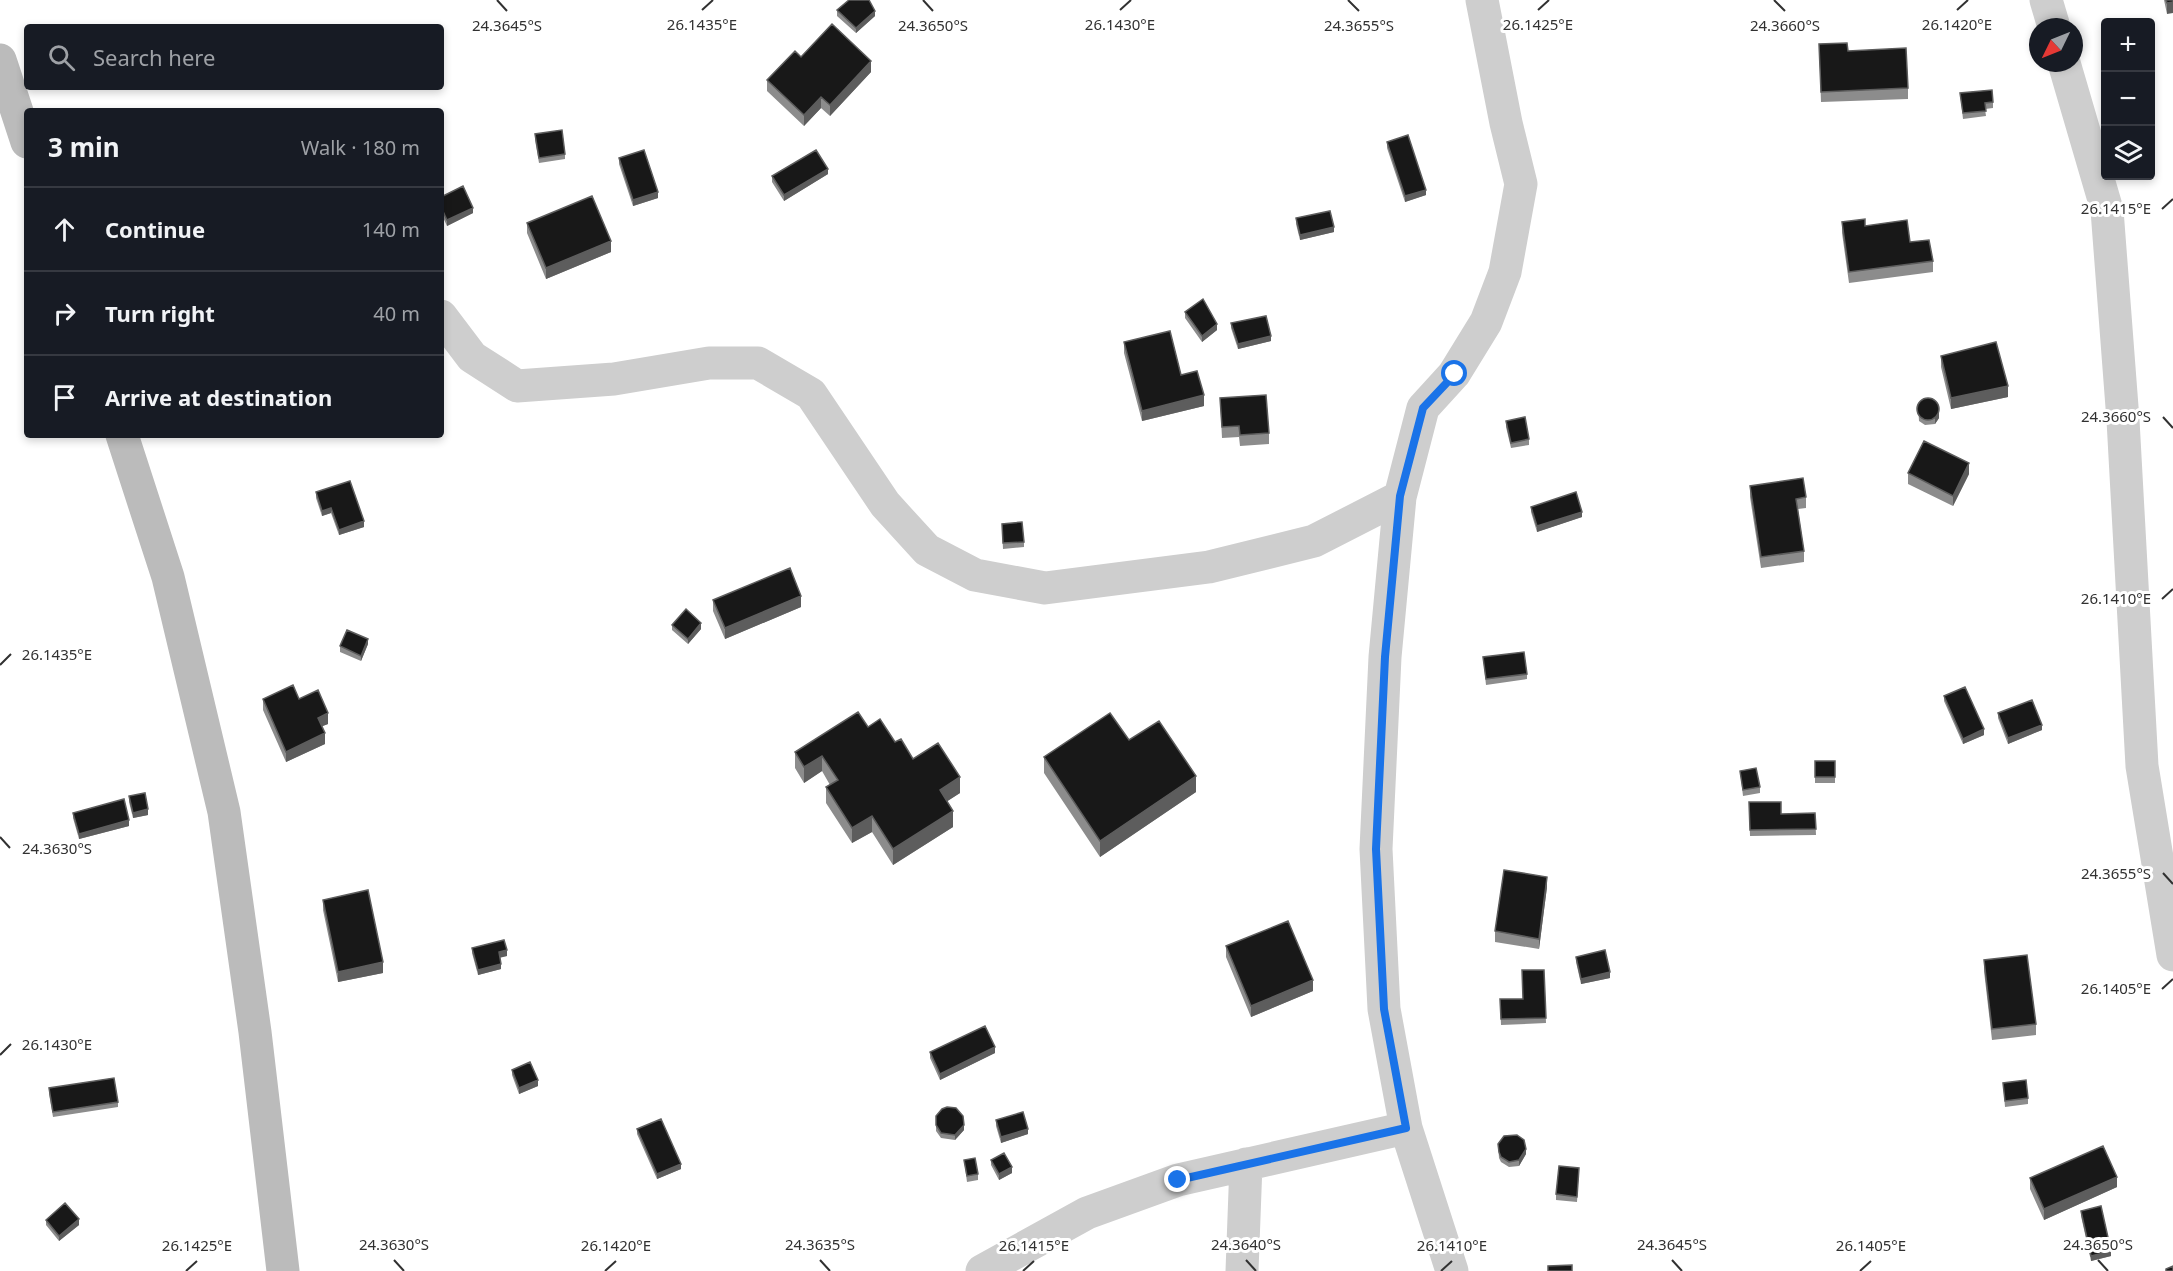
<!DOCTYPE html>
<meta charset="utf-8">
<style>
body{margin:0;font-family:"Noto Sans",sans-serif;background:#20242c;color:#f1f3f6}
.controls{position:absolute;right:18px;top:18px;display:grid;overflow:hidden;border-radius:6px;box-shadow:0 3px 9px #0003}
.controls button{width:54px;height:54px;display:grid;place-items:center;padding:0;border:0;border-bottom:2px solid #363941;background:#171b24;color:#f1f3f6;font:30px sans-serif}
.compass{position:absolute;left:2029px;top:18px;width:54px;height:54px;border-radius:50%;background:#171b24;box-shadow:0 3px 9px #0003;rotate:227deg}
.stop{position:absolute;width:18px;height:18px;margin:-14px;border:4px solid #1a73e8;border-radius:50%;background:#fff}
.stop.end{background:#1a73e8;border-color:#fff;box-shadow:0 2px 6px #0008}
.list{margin:0;padding:0;list-style:none}
h2{display:flex;justify-content:space-between;align-items:center;height:78px;margin:0;padding:0 24px;font-size:26px}
h2 small{font-size:20px;font-weight:400;color:#9ea1a6}
.list li{display:grid;grid-template-columns:39px 1fr auto;gap:18px;align-items:center;box-sizing:border-box;height:84px;padding:0 24px;border-top:2px solid #363941}
.list b{display:block;font-size:22px;white-space:nowrap}
.list em{font-size:20px;font-style:normal;color:#9ea1a6}
.icon{flex:none;width:33px;height:33px;fill:none;stroke:currentColor;stroke-width:2;stroke-linecap:round;stroke-linejoin:round}
.map{position:relative;flex:none;width:2173px;height:1271px;overflow:hidden}
.search{position:absolute;background:#171b24;box-shadow:0 3px 9px #0003;left:24px;top:24px;width:420px;height:66px;display:flex;align-items:center;gap:15px;box-sizing:border-box;padding:0 21px;border-radius:6px;color:#9ea1a6;font-size:22px}
.panel{position:absolute;background:#171b24;box-shadow:0 3px 9px #0003;left:24px;top:108px;width:420px;height:330px;border-radius:6px}
.map>svg:first-child{display:block}
.lines{fill:none;stroke-linecap:round;stroke-linejoin:round}
.street{stroke:#cecece;stroke-width:33}
.secondary{stroke:#bbb;stroke-width:33}
.wall{fill:#8c8c8c}
.shaded-wall{fill:#5d5d5d}
.building{fill:#181818;stroke:#5d5d5d;stroke-width:1.5}
.route{stroke:#1a73e8;stroke-width:8}
.ticks{fill:none;stroke:#313131;stroke-width:2}
.ticks-label{font-size:15px;text-anchor:middle;fill:#313131;stroke:#fff;stroke-width:6;stroke-linejoin:round;paint-order:stroke}
</style>
<div class="map">
<svg width="2173" height="1271" viewBox="0 0 2173 1271">
<rect width="100%" height="100%" fill="#fff"/>
<g class="lines">
<path class="street" d="M2046,0l8,27
M2064,63l43,147 16,210 19,346 31,189
M441,316l31,41 45,29 97,-7 95,-16h49l53,31 74,110 42,46 48,25 70,13 164,-21 105,-26 86,-44
M982,1271l105,-58 91,-33 228,-52
M1242,1271l4,-107
M1452,1271l-46,-143 -22,-119 -8,-160 9,-192 15,-160 23,-89 31,-34 32,-52 19,-50 16,-88 -15,-61 -24,-123"/>
<path class="secondary" d="M0,60l27,82
M122,435l46,142 56,235 31,220 28,239"/>
</g>
<path class="wall" d="M2164,0h9l-6,14z
M837,10l38,6 -19,17 -19,-17z
M1819,44l29,7 60,37v11l-87,3z
M801,57l70,15 -41,44 -9,-8 -17,18 -37,-35v-11z
M1960,93l33,9v6l-8,1 1,7 -23,3z
M535,134l30,20v5l-26,4 -4,-23z
M1387,142l39,53 -21,7 -18,-54z
M619,158l39,40 -25,8 -14,-42z
M828,174l-44,27 -12,-19v-6z
M441,197l32,16 -26,13 -6,-13z
M1296,218l38,14 -34,8 -4,-16z
M1842,222l23,4 68,35v11l-84,11 -7,-50z
M527,223l84,29 -65,27 -19,-46z
M1185,312l32,18 -15,12 -17,-24z
M1231,323l40,18 -33,8 -7,-21z
M1124,342l57,33 23,31 -62,15 -18,-68z
M1941,356l67,41 -57,12 -10,-42z
M1220,398l49,35v11l-29,2 -1,-9 -17,1z
M1918,404l21,14 -4,6 -10,1 -6,-4z
M1506,421l23,18v6l-18,3 -5,-21z
M1908,473l61,1 -16,32 -45,-22z
M1750,486l56,11v11l-8,1 6,42v11l-43,6 -11,-71z
M316,492l48,35 -25,8 -8,-22 -9,3 -6,-18z
M1531,507l51,10 -45,15 -6,-20z
M1002,529l22,13v5l-21,2z
M713,600l88,7 -76,32 -12,-28z
M672,625l29,4 -13,15 -16,-14z
M368,644l-7,17 -21,-9v-6z
M1483,657l44,17v5l-41,6z
M1944,696l40,39 -21,9 -19,-43z
M263,699h36l29,25 -6,2 3,18 -39,18 -23,-52z
M1998,713l44,17 -34,14 -10,-26z
M868,727l27,15 18,17 47,34 -13,8 6,26 -60,38 -21,-33 -20,11 -26,-40v-16l4,-2 -8,-14 -18,12 -9,-15v-16z
M1129,740l67,52 -96,65 -56,-84v-16z
M1815,761h20v22h-20z
M1740,771l20,16v6l-17,3z
M129,796l19,19 -15,3 -4,-16z
M1749,802l32,12 34,-1 1,22 -66,1z
M73,813l56,13 -50,13 -6,-21z
M1547,887l-8,62 -44,-7v-11z
M323,900l60,73 -45,9 -15,-72z
M1226,946l87,45 -62,26 -25,-60z
M472,948l35,8 -7,1 1,12 -23,6 -6,-22z
M1576,957l34,21 -29,6 -5,-22z
M1984,960l52,64v11l-44,5 -8,-69z
M1544,970l2,53 -45,2 -1,-26h22z
M930,1052l65,1 -55,27 -10,-22z
M512,1070l26,16 -19,8 -7,-19z
M2003,1083l25,15v6l-23,3z
M49,1088l69,14v5l-65,10 -4,-23z
M936,1116l28,14 -9,10 -14,-2 -5,-7z
M996,1120l32,14 -27,9 -5,-17z
M637,1129l44,40 -24,10 -20,-45z
M1498,1144l28,10 -7,12 -10,1 -8,-5 -2,-4z
M964,1160l14,14v6l-11,2z
M991,1160l21,13 -13,7 -8,-15z
M1579,1168l-2,34 -21,-2v-6z
M2030,1178l87,9 -73,33 -14,-31z
M2081,1211l30,45 -20,5 -10,-45z
M46,1220l33,5 -20,16 -13,-16z"/>
<path class="shaded-wall" d="M2173,2v11l-6,1v-11z
M875,11v5l-19,17v-5z
M871,61v11l-41,44v-11z
M821,97v11l-17,18v-11z
M828,169v5l-44,27v-6z
M1426,190v5l-21,7v-6z
M658,192v6l-25,8v-6z
M473,208v5l-26,13v-6z
M1334,227v5l-34,8v-5z
M611,241v11l-65,27v-11z
M1217,324v6l-15,12v-6z
M1271,336v5l-33,8v-5z
M2008,386v11l-57,12v-11z
M1204,395v11l-62,15v-10z
M1939,412v6l-4,6v-6z
M1969,463v11l-16,32v-10z
M331,508v5l-9,3v-5z
M1582,512v5l-45,15v-6z
M364,521v6l-25,8v-5z
M801,596v11l-76,32v-11z
M701,623v6l-13,15v-5z
M368,639v5l-7,17v-5z
M328,713v11l-10,4v-10z
M2042,725v5l-34,14v-6z
M1984,729v6l-21,9v-5z
M325,733v11l-39,18v-10z
M822,756v15l-18,12v-16z
M1196,776v16l-96,65v-16z
M960,777v16l-20,13v-16z
M148,809v6l-15,3v-5z
M953,811v16l-60,38v-16z
M872,816v16l-20,11v-15z
M129,820v6l-50,13v-5z
M1547,877v10l-8,62v-10z
M507,950v6l-8,2v-6z
M383,962v11l-45,9v-10z
M501,964v5l-23,6v-5z
M1610,972v6l-29,6v-5z
M1313,980v11l-62,26v-11z
M995,1047v6l-55,27v-6z
M538,1080v6l-19,8v-6z
M964,1125v5l-9,10v-5z
M1028,1129v5l-27,9v-6z
M1526,1149v5l-7,12v-6z
M681,1164v5l-24,10v-5z
M1012,1167v6l-13,7v-6z
M2117,1177v10l-73,33v-11z
M79,1219v6l-20,16v-5z
M2111,1251v5l-20,5v-5z"/>
<path class="building" d="M849,0h20l6,11 -19,17 -19,-18z
M2166,0h7v2l-6,1z
M832,24l39,37 -41,44 -9,-8 -17,18 -37,-35 28,-29 6,6z
M1847,43l1,8 58,-3 2,40 -87,4 -2,-48z
M1992,90l1,12 -8,1 1,8 -23,2 -3,-20z
M562,130l3,24 -26,4 -4,-24z
M1408,135l18,55 -21,6 -18,-54z
M644,150l14,42 -25,8 -14,-42z
M816,150l12,19 -44,26 -12,-19z
M463,186l10,22 -26,12 -6,-13v-10z
M592,196l19,45 -65,27 -19,-45z
M1330,211l4,16 -34,8 -4,-17z
M1865,219v7l42,-6 3,22 19,-2 4,21 -84,11 -7,-50z
M1203,299l14,25 -15,12 -17,-24z
M1266,316l5,20 -33,8 -7,-21z
M1170,331l11,44 16,-4 7,24 -62,16 -18,-69z
M1996,342l12,44 -57,12 -10,-42z
M1266,395l3,38 -29,2 -1,-9 -17,1 -2,-29z
M1917 409a11 11 0 1 1 22 0a11 11 0 1 1-22 0Z
M1525,417l4,22 -18,4 -5,-22z
M1924,441l45,22 -16,33 -45,-23z
M1803,478l3,19 -10,2 8,52 -43,6 -11,-71z
M350,481l14,40 -25,9 -8,-22 -9,3 -6,-19z
M1576,492l6,20 -45,14 -6,-19z
M1022,522l2,20 -21,1 -1,-19z
M790,568l11,28 -76,32 -12,-28z
M686,609l15,14 -13,16 -16,-14z
M347,630l21,9 -7,17 -21,-10z
M1524,652l3,22 -41,5 -3,-22z
M293,685l6,14 19,-9 10,23 -10,5 7,15 -39,19 -23,-53z
M1965,687l19,42 -21,10 -19,-43z
M2032,700l10,25 -34,13 -10,-25z
M858,712l10,15 12,-8 15,23 6,-3 12,20 25,-16 22,34 -20,13 13,21 -60,38 -21,-33 -20,12 -26,-41 12,-7 -16,-24 -18,11 -9,-15z
M1110,713l19,27 30,-19 37,55 -96,65 -56,-84z
M1815,761h20v16h-20z
M1756,768l4,19 -17,3 -3,-19z
M145,793l3,16 -15,4 -4,-17z
M124,799l5,21 -50,14 -6,-21z
M1749,802h32v12l34,-1 1,16 -66,1z
M1504,870l43,7 -8,62 -44,-8z
M368,890l15,72 -45,10 -15,-72z
M1288,921l25,59 -62,26 -25,-60z
M504,940l3,10 -8,2 2,12 -23,6 -6,-22z
M1605,950l5,22 -29,7 -5,-22z
M2027,955l9,69 -44,5 -8,-69z
M1522,970h22l2,48 -45,1 -1,-20h23z
M985,1026l10,21 -55,27 -10,-22z
M530,1062l8,18 -19,8 -7,-18z
M114,1078l4,24 -65,10 -4,-24z
M2026,1080l2,18 -23,3 -2,-18z
M947,1107l9,1 7,8 1,9 -9,10 -14,-2 -5,-8v-9l6,-7z
M1023,1112l5,17 -27,8 -5,-17z
M661,1119l20,45 -24,10 -20,-45z
M1517,1135l7,5 2,9 -7,11 -10,2 -8,-5 -2,-5 -1,-8 6,-8z
M2103,1146l14,31 -73,32 -14,-31z
M1004,1153l8,14 -13,7 -8,-14z
M975,1158l3,16 -11,2 -3,-16z
M1559,1166l20,2 -2,29 -21,-3z
M65,1203l14,16 -20,17 -13,-16z
M2101,1206l10,45 -20,5 -10,-45z
M1572,1265v6h-24v-5z
M2173,1266v5h-7v-2z"/>
<g class="lines">
<path class="route" d="M1178,1180l228,-52 -22,-119 -8,-160 9,-192 15,-161 23,-88 32,-34"/>
</g>
<path class="ticks" d="M497,0l10,11M923,0l10,11M1348,0l11,11M1774,0l11,11M702,10l11,-10M1120,10l11,-10M1538,10l11,-10M1957,10l11,-10M2162,209l11,-10M2163,417l10,11M2162,599l11,-10M0,665l11,-11M0,837l10,11M2163,873l10,11M2162,989l11,-10M0,1055l11,-11M394,1260l10,11M820,1260l10,11M1246,1260l10,11M1672,1260l10,11M2098,1260l10,11M186,1271l11,-10M605,1271l11,-10M1023,1271l11,-10M1441,1271l11,-10M1860,1271l11,-10"/>
<g class="ticks-label">
<text x="702" y="30">26.1435°E</text>
<text x="1120" y="30">26.1430°E</text>
<text x="1538" y="30">26.1425°E</text>
<text x="1957" y="30">26.1420°E</text>
<text x="933" y="31">24.3650°S</text>
<text x="1359" y="31">24.3655°S</text>
<text x="1785" y="31">24.3660°S</text>
<text x="507" y="31">24.3645°S</text>
<text x="2116" y="214">26.1415°E</text>
<text x="2116" y="422">24.3660°S</text>
<text x="2116" y="604">26.1410°E</text>
<text x="57" y="660">26.1435°E</text>
<text x="57" y="854">24.3630°S</text>
<text x="2116" y="879">24.3655°S</text>
<text x="2116" y="994">26.1405°E</text>
<text x="57" y="1050">26.1430°E</text>
<text x="394" y="1250">24.3630°S</text>
<text x="820" y="1250">24.3635°S</text>
<text x="1246" y="1250">24.3640°S</text>
<text x="1672" y="1250">24.3645°S</text>
<text x="2098" y="1250">24.3650°S</text>
<text x="197" y="1251">26.1425°E</text>
<text x="616" y="1251">26.1420°E</text>
<text x="1034" y="1251">26.1415°E</text>
<text x="1452" y="1251">26.1410°E</text>
<text x="1871" y="1251">26.1405°E</text>
</g>
</svg>
<div class="controls">
<button>+</button>
<button>−</button>
<button><svg class="icon" aria-label="layers" viewBox="0 0 24 24"><path d="M12 4l9 5-9 5-9-5zM3 14l9 5 9-5"/></svg></button>
</div>
<svg class="compass" viewBox="-18 -18 36 36"><path d="M0-13l5 13h-10z" fill="#e53935"/><path d="M0 13l5-13h-10z" fill="#9ea1a6"/></svg>
<div class="stop" style="left:1455px;top:374px"></div>
<div class="stop end" style="left:1178px;top:1180px"></div>
<div class="search"><svg class="icon" aria-label="search" viewBox="0 0 24 24"><circle cx="10" cy="10" r="6"/><path d="M15 15l6 6"/></svg>Search here</div>
<section class="panel">
<h2>3 min<small>Walk · 180 m</small></h2>
<ul class="list">
<li><svg class="icon" aria-label="ahead" viewBox="0 0 24 24"><path d="M12 20V5M6 11l6-6 6 6"/></svg><div><b>Continue</b></div><em>140 m</em></li>
<li><svg class="icon" aria-label="right" viewBox="0 0 24 24"><path d="M7 20v-9h11M14 6l5 5-5 5"/></svg><div><b>Turn right</b></div><em>40 m</em></li>
<li><svg class="icon" aria-label="arrive" viewBox="0 0 24 24"><path d="M6 21V4h12l-3 4 3 4H6"/></svg><div><b>Arrive at destination</b></div></li>
</ul>
</section>
</div>
